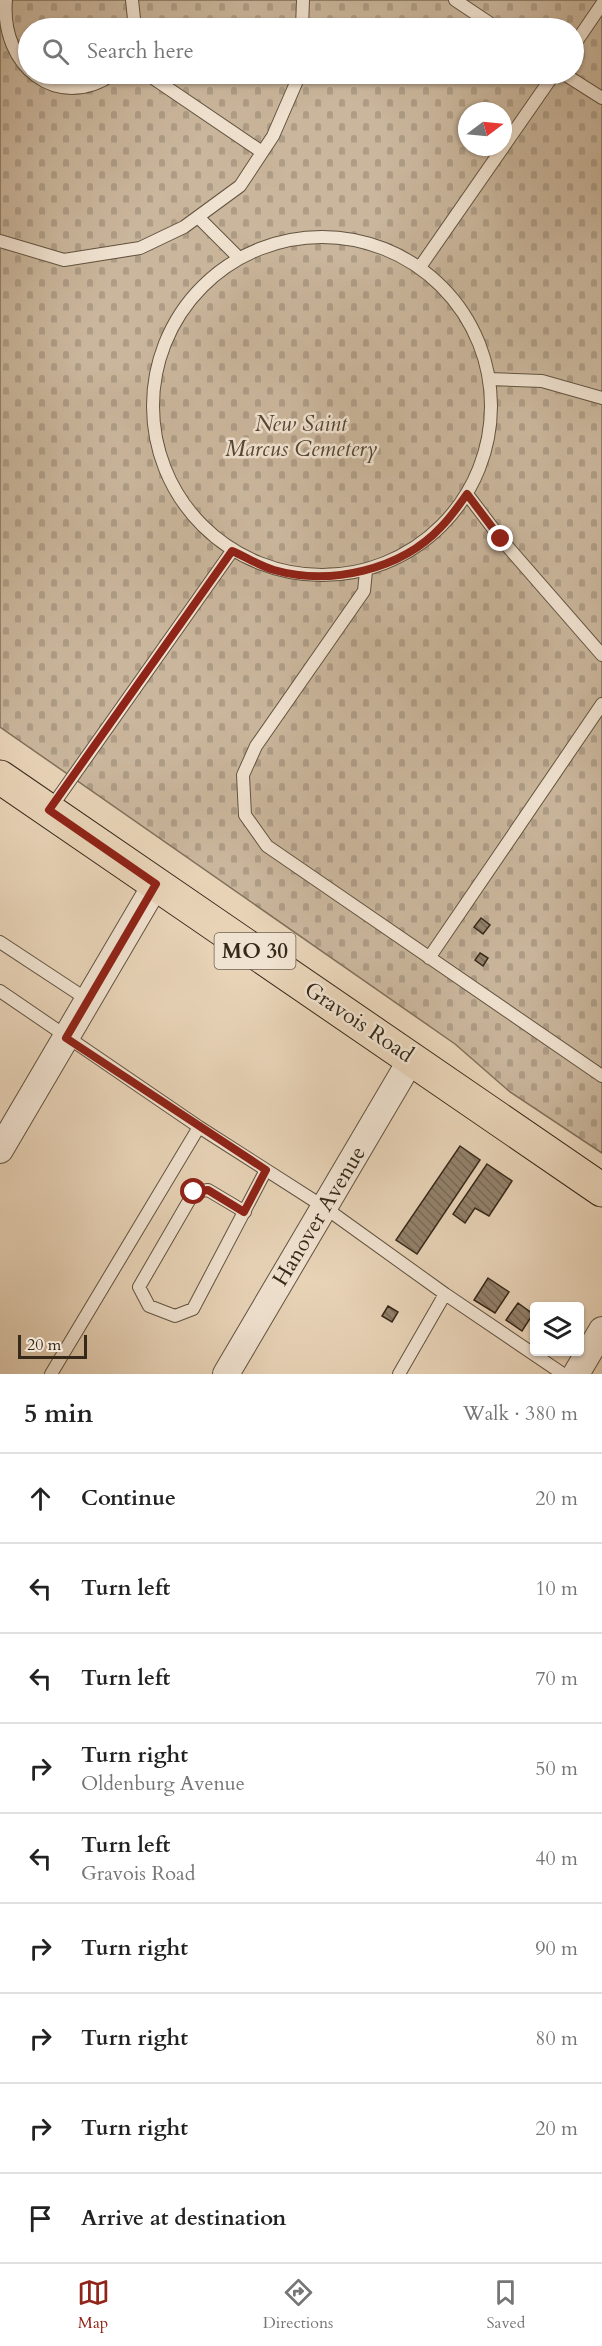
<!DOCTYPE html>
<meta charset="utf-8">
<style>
body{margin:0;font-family:Cardo,serif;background:#f2f2f2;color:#222}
.controls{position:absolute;right:18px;bottom:18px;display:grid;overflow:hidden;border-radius:6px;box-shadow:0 2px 4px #0004}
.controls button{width:54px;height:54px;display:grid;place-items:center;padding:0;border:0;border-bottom:2px solid #e0e0e0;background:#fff;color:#222;font:30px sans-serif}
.compass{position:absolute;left:458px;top:102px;width:54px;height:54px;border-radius:50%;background:#fff;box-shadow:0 2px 4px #0004;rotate:74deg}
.scale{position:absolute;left:18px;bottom:15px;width:69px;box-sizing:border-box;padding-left:6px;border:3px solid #362919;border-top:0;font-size:16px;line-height:21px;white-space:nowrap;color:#362919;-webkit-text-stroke:4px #f0e2d0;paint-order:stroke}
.stop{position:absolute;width:18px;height:18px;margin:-14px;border:4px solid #8f2418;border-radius:50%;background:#fff}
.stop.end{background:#8f2418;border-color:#fff;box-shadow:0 2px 6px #0008}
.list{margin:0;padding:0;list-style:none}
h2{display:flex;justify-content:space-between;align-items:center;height:78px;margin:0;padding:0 24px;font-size:26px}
h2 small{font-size:20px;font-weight:400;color:#767676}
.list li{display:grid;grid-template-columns:39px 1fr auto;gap:18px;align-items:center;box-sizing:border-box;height:90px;padding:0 24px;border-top:2px solid #e0e0e0}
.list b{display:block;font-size:22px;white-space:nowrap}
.list p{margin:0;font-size:20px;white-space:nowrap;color:#767676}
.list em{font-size:20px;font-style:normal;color:#767676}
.icon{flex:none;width:33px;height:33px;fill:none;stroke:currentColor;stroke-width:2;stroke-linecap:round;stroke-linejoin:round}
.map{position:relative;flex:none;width:602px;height:1374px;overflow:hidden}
.search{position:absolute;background:#fff;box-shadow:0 2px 4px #0004;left:18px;right:18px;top:18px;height:66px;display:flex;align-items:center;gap:15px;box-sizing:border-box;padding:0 21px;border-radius:33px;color:#767676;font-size:22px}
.sheet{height:888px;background:#fff}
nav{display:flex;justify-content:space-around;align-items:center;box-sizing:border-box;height:84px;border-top:2px solid #e0e0e0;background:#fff;font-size:16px;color:#767676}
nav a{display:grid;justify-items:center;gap:3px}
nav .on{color:#8f2418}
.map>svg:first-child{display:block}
.cemetery{fill:url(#cemetery-stones);stroke:#80705a;stroke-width:1.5;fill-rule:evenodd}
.building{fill:url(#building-back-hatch);stroke:#362919;stroke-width:1.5}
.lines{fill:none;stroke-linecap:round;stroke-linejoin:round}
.lane-casing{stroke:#625440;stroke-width:14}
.street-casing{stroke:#625440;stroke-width:28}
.primary-casing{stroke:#362919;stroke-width:35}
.lane{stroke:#f0e2d0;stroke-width:12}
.street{stroke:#f0e2d0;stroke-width:26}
.primary{stroke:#e8d3b7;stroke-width:33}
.route{stroke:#8f2418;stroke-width:8}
.labels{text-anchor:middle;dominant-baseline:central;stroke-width:5;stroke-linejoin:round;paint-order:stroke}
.shield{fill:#f0e2d0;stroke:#6e6050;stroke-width:1.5}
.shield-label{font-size:21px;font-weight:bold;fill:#362919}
.park-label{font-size:22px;font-style:italic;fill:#544533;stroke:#f0e2d0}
.street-label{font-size:22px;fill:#362919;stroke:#f0e2d0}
</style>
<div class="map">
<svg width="602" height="1374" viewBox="0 0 602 1374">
<defs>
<pattern id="cemetery-stones" width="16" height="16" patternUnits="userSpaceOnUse" patternTransform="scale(1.5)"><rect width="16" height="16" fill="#cab69c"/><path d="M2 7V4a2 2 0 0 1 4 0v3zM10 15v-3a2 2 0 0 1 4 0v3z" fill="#ae9c86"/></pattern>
<pattern id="building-back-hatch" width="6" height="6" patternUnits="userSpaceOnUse" patternTransform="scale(1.5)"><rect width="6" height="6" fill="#93816b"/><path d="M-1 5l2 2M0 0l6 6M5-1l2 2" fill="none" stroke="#796a57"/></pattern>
</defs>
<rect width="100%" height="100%" fill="#e8d3b7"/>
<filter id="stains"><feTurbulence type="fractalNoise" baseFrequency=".00333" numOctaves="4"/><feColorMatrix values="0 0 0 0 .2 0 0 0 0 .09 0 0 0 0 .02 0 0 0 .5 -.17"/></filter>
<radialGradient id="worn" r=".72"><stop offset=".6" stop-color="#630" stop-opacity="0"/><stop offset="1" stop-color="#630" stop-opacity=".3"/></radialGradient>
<path class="cemetery" d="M0,0h602v1153l-92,-61 -55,-48 -455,-317zM28,28h546v46h-546zM467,111h36v36h-36z"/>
<path class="building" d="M481,918l9,7 -7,9 -9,-7z
M480,953l8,5 -5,8 -8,-6z
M460,1146l20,14 -63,94 -21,-14z
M487,1164l25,17 -23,35 -14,-8 -10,15 -12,-9z
M488,1278l21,14 -14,21 -21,-13z
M518,1303l15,11 -11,17 -16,-11z
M388,1306l10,6 -6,10 -10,-6z"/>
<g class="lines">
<defs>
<path id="lane" d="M6,0c-6,65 51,113 107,74
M132,0l3,28
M455,0l42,28
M302,28l1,-28
M574,45l28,-41
M147,74l115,78
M564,74l38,24
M198,217l40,40
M153 406a169 169 0 1 1 338 0a169 169 0 1 1-338 0Z
M0,241l64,19 76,-12 44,-21 56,-41 33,-50 23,-53 1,-9
M420,267l134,-193
M489,379l53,2 60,17
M467,494l34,45 101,116
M366,571l-2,20 -108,155 -13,29 2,40 22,31 335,230
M50,809l182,-258
M0,942l88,58
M429,958l173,-254
M0,991l199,136 125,80 121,87 118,80
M245,1212l-37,-22 -14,2 -55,95 10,19 26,10 18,-7 73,-139
M51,1374l148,-247
M399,1374l46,-80"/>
<path id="street" d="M0,1150l156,-266
M226,1374l186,-316
M576,1374l26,-44"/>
<path id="primary" d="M0,777l602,413"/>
</defs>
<use href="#lane" class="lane-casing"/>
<use href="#street" class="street-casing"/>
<use href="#primary" class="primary-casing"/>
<use href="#lane" class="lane"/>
<use href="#street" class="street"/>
<use href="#primary" class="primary"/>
</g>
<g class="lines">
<path class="route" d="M194,1192l14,-2 36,22 22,-42 -200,-132 90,-154 -107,-74 183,-259c14,6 28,15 42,19 56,16 127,0 167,-43 10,-10 18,-22 26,-33l34,45"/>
</g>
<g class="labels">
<rect class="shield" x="214.5" y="933" width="81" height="36" rx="4.5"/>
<g class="shield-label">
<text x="255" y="951">MO 30</text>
</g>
<g class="park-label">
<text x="301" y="424">New Saint<tspan x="301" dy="25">Marcus Cemetery</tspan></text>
</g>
<g class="street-label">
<text transform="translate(359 1022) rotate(34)">Gravois Road</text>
<text transform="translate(319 1216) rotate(-59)">Hanover Avenue</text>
</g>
</g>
<rect width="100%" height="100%" filter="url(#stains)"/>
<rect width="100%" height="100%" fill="url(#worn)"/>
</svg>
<div class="controls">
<button><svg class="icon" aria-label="layers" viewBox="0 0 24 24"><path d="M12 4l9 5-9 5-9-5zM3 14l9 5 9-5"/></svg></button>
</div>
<svg class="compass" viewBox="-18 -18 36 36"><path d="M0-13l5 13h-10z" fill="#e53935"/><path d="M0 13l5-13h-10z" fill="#767676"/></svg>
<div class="scale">20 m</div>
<div class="stop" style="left:194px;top:1192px"></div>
<div class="stop end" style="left:501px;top:539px"></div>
<div class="search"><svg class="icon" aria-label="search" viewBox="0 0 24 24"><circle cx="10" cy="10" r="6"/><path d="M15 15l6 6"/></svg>Search here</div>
</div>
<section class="sheet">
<h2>5 min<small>Walk · 380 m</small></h2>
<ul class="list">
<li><svg class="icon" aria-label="ahead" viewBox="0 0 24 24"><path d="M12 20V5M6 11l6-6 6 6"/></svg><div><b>Continue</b></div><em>20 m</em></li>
<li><svg class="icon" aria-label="left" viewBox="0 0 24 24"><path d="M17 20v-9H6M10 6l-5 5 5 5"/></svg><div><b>Turn left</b></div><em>10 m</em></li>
<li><svg class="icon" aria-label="left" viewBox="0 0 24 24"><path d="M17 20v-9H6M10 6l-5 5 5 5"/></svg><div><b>Turn left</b></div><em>70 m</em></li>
<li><svg class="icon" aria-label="right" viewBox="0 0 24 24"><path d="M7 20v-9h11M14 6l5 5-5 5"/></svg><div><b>Turn right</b><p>Oldenburg Avenue</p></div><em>50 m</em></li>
<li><svg class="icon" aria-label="left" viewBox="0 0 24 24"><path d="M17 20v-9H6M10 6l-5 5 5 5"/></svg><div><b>Turn left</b><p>Gravois Road</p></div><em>40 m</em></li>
<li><svg class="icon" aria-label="right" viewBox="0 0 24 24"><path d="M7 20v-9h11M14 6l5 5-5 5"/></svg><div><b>Turn right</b></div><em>90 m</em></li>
<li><svg class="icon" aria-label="right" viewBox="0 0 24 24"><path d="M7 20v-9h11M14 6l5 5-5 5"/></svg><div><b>Turn right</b></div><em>80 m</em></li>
<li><svg class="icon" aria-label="right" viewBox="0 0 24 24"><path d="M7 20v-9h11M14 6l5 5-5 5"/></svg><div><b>Turn right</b></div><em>20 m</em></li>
<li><svg class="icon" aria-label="arrive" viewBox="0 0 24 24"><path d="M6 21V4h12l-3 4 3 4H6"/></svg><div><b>Arrive at destination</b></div></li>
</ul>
</section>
<nav>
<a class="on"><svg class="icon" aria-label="map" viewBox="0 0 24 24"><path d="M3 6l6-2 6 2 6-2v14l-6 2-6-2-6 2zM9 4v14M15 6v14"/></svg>Map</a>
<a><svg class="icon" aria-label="directions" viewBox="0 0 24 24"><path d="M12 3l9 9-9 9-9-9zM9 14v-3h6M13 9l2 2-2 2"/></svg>Directions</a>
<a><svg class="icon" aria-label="saved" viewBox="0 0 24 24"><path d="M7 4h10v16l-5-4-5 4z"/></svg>Saved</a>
</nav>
